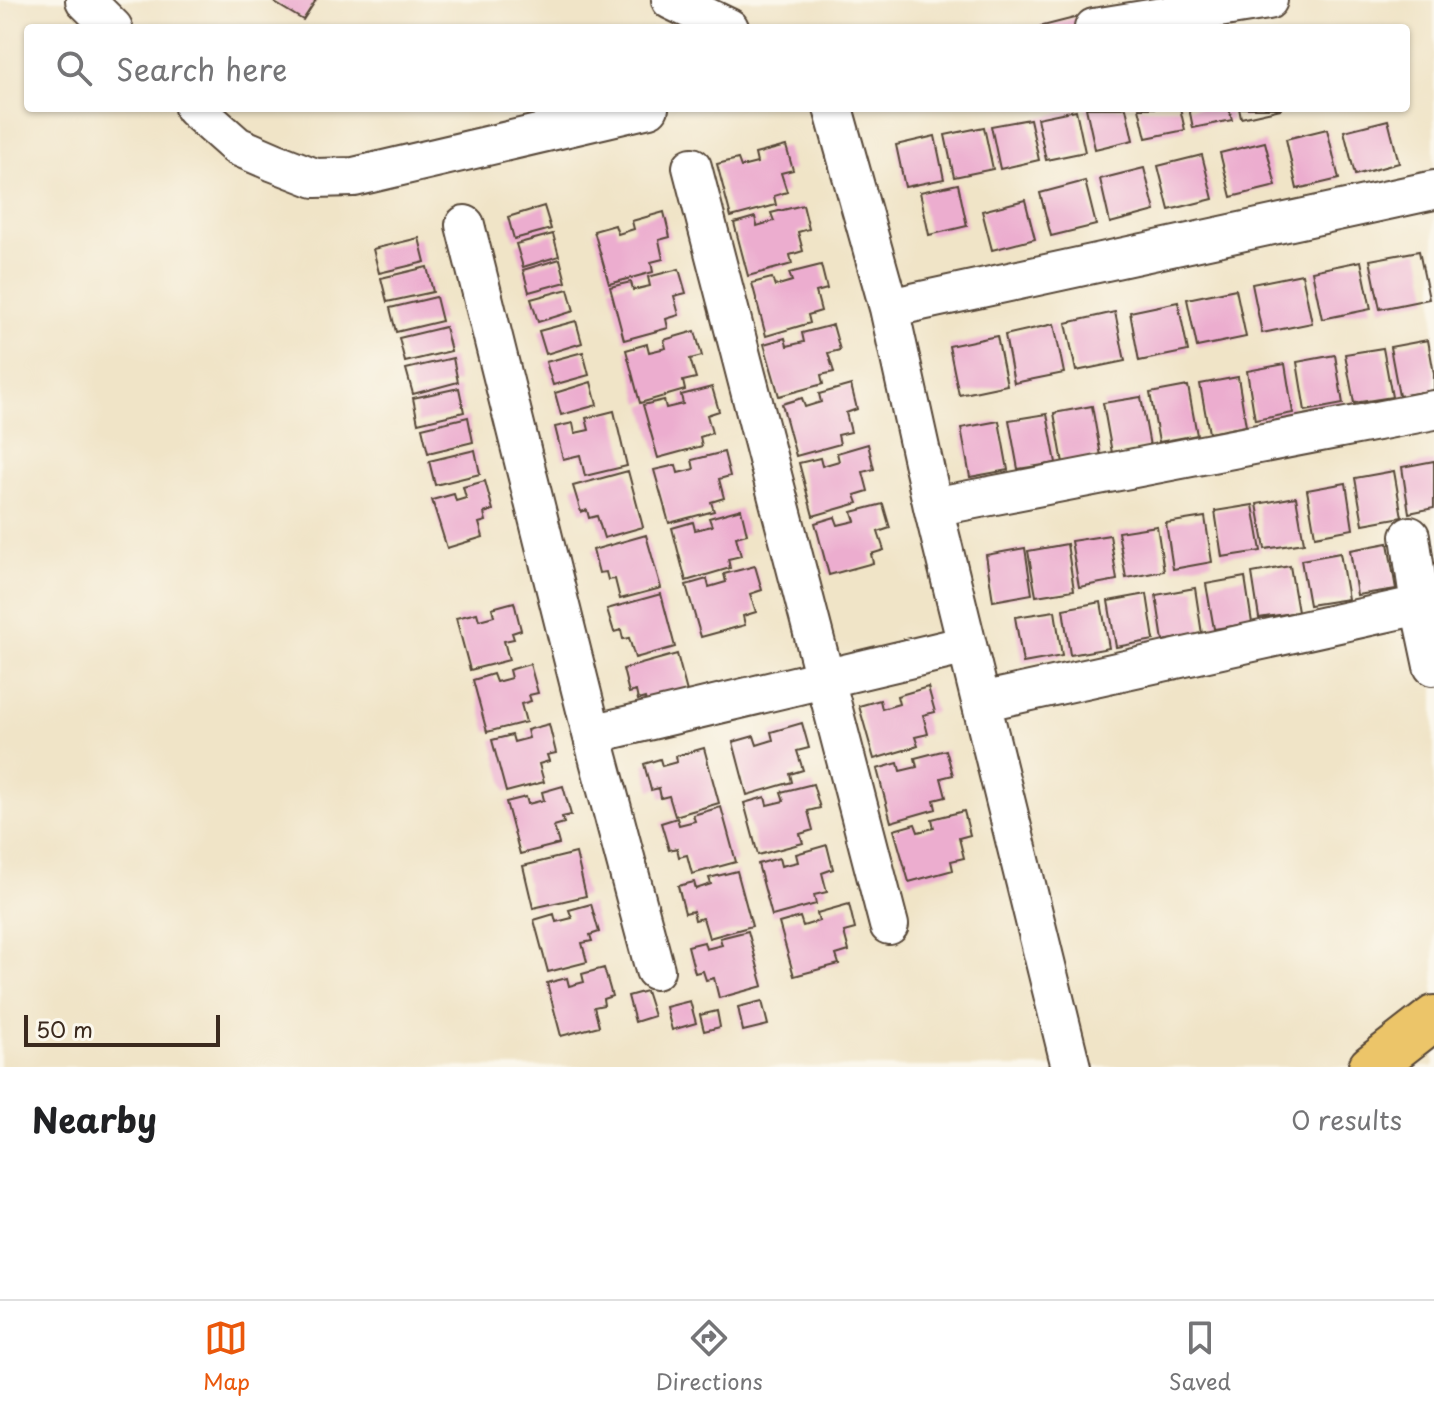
<!DOCTYPE html>
<style>
body{margin:0;font-family:"Playpen Sans",sans-serif;background:#f6f6f6;color:#202124}
.scale{position:absolute;left:24px;bottom:20px;width:196px;box-sizing:border-box;padding-left:8px;border:4px solid #3b2a1e;border-top:0;font-size:22px;line-height:28px;white-space:nowrap;color:#3b2a1e;-webkit-text-stroke:6px #fbf7ec;paint-order:stroke}
.list{margin:0;padding:0;list-style:none}
h2{display:flex;justify-content:space-between;align-items:center;height:104px;margin:0;padding:0 32px;font-size:34px}
h2 small{font-size:26px;font-weight:400;color:#757577}
.icon{flex:none;width:44px;height:44px;fill:none;stroke:currentColor;stroke-width:2;stroke-linecap:round;stroke-linejoin:round}
.map{position:relative;flex:none;width:1434px;height:1067px;overflow:hidden}
.search{position:absolute;background:#fff;box-shadow:0 2px 6px #0004;left:24px;right:24px;top:24px;height:88px;display:flex;align-items:center;gap:20px;box-sizing:border-box;padding:0 28px;border-radius:8px;color:#757577;font-size:30px}
.sheet{height:232px;background:#fff}
nav{display:flex;justify-content:space-around;align-items:center;box-sizing:border-box;height:112px;border-top:2px solid #e0e0e0;background:#fff;font-size:22px;color:#757577}
nav a{display:grid;justify-items:center;gap:4px}
nav .on{color:#ea580c}
.map>svg:first-child{display:block}
.building{fill:#ecadcf}
.lines{fill:none;stroke-linecap:round;stroke-linejoin:round}
.minor-casing{stroke:#564637;stroke-width:42}
.major-casing{stroke:#564637;stroke-width:48}
.minor{stroke:#fff;stroke-width:38}
.major{stroke:#ecc569;stroke-width:44}
</style>
<div class="map">
<svg width="1434" height="1067" viewBox="0 0 1434 1067">
<rect width="100%" height="100%" fill="#fbf7ec"/>
<filter id="ink" filterUnits="userSpaceOnUse"><feTurbulence type="fractalNoise" baseFrequency=".0125" numOctaves="2"/><feDisplacementMap in="SourceGraphic" scale="16" xChannelSelector="R" yChannelSelector="G"/><feConvolveMatrix kernelMatrix="1 2 1 2 8 2 1 2 1" color-interpolation-filters="sRGB"/></filter>
<filter id="wash" filterUnits="userSpaceOnUse"><feTurbulence type="fractalNoise" baseFrequency=".006" numOctaves="4" result="noise"/><feDisplacementMap in="SourceGraphic" scale="32" xChannelSelector="R" yChannelSelector="G"/><feGaussianBlur stdDeviation="1.8" result="paint"/><feColorMatrix in="noise" values="0 0 0 0 0 0 0 0 0 0 0 0 0 0 0 0 0 1.4 0 .05"/><feComposite in="paint" operator="in"/></filter>
<g filter="url(#wash)">
<rect width="100%" height="100%" fill="#f0e4c7"/>
<g id="blocks">
<path class="building" d="M276,0h40l-13,20 -28,-17z
M1082,16l3,12h-46v-1z
M1086,108h40l7,32 -38,9z
M1139,108h41l5,22 -39,8z
M1189,108h40l3,12 -39,8z
M1239,108h42v1l-40,9z
M1076,110l9,42 -39,8 -9,-42z
M1030,119l9,41 -39,9 -9,-43z
M1388,120l11,43 -44,12 -11,-44z
M984,127l9,42 -39,8 -9,-42z
M1327,129l12,50 -42,10 -11,-50z
M935,136l9,43 -39,8 -9,-42z
M1265,142l11,44 -45,11 -11,-44z
M786,146l7,24 -12,3 6,19 -13,4 2,9 -45,12 -14,-53 21,-5 3,8 16,-4 -2,-9z
M1202,155l11,44 -44,11 -11,-44z
M1144,168l11,43 -45,12 -10,-44z
M1085,181l11,44 -45,11 -11,-43z
M958,184l9,42 -38,9 -9,-43z
M1025,200l10,39 -43,11 -10,-39z
M803,205l6,24 -11,3 5,19 -13,4 2,9 -44,12 -14,-53 21,-6 2,9 17,-5 -3,-8z
M544,206l7,23 -37,10 -6,-22z
M664,212l6,25 -11,3 4,19 -12,3 2,10 -44,12 -15,-53 21,-6 3,9 16,-5 -2,-8z
M553,234l6,22 -36,11 -7,-23z
M419,238l6,24 -46,11 -6,-24z
M1419,251l10,48 -49,10 -10,-49z
M560,259l6,23 -37,10 -6,-22z
M1361,261l10,48 -49,10 -10,-48z
M821,265l6,24 -11,3 5,19 -13,4 2,8 -44,13 -14,-53 20,-5 3,8 17,-5 -3,-8z
M427,267l6,25 -46,10 -6,-24z
M679,269l7,24 -12,3 5,19 -13,4 2,9 -44,12 -14,-53 21,-5 2,8 17,-4 -2,-9z
M1302,274l10,49 -50,10 -10,-49z
M568,289l6,22 -36,11 -7,-23z
M1236,289l10,48 -49,10 -10,-48z
M436,297l6,24 -46,11 -6,-24z
M1178,302l10,49 -49,10 -9,-49z
M1115,312l10,49 -49,10 -10,-48z
M576,321l6,22 -36,11 -7,-23z
M1054,324l10,49 -50,10 -9,-48z
M833,325l7,25 -12,3 6,19 -13,3 2,9 -44,12 -15,-52 21,-6 2,8 17,-4 -2,-9z
M445,327l6,24 -46,11 -6,-24z
M695,331l7,25 -12,3 6,19 -13,3 2,9 -45,13 -14,-53 21,-6 2,8 17,-4 -2,-8z
M997,336l10,49 -48,10 -10,-49z
M1428,340l6,34v16l-35,6 -9,-49z
M1383,348l9,49 -38,6 -9,-49z
M583,352l6,23 -36,10 -7,-23z
M1335,355l8,49 -38,7 -8,-49z
M453,358l5,24 -45,12 -7,-25z
M1285,364l8,49 -38,7 -8,-49z
M1238,377l8,49 -37,7 -9,-49z
M591,382l6,23 -36,10 -6,-22z
M851,385l6,24 -11,4 5,19 -13,3 2,9 -44,12 -14,-52 20,-6 3,9 16,-5 -2,-8z
M1188,386l9,49 -38,7 -9,-49z
M712,387l7,24 -12,4 5,18 -12,4 2,9 -44,12 -15,-53 21,-5 2,8 17,-4 -2,-9z
M459,388l5,24 -46,11 -5,-25z
M1141,397l9,49 -38,7 -9,-50z
M1092,406l9,50 -38,7 -9,-50z
M614,411l13,55 -42,10 -5,-21 -17,4 -8,-32 18,-4 2,10 14,-3 -3,-12z
M1047,414l9,49 -38,6 -9,-49z
M468,417l5,25 -45,11 -6,-25z
M999,421l9,49 -38,7 -9,-49z
M868,444l6,25 -11,3 5,19 -13,4 3,8 -45,13 -14,-53 21,-5 2,8 17,-5 -2,-8z
M475,450l5,24 -45,11 -6,-24z
M724,452l6,24 -11,3 5,19 -13,4 3,9 -45,12 -15,-53 22,-5 2,8 16,-4 -2,-9z
M1434,461v47l-25,5 -7,-46z
M628,471l15,56 -39,11 -7,-22 -8,2 -2,-8 -6,2 -8,-26z
M1394,471l8,46 -39,7 -8,-46z
M485,481l8,29 -9,3 2,8 -7,2 4,14 -36,11 -15,-48 22,-6 2,7 10,-3 -3,-11z
M1346,483l7,46 -38,7 -8,-46z
M1296,497l8,46 -39,6 -8,-45z
M883,504l7,24 -12,4 6,18 -13,4 2,9 -44,12 -14,-52 20,-6 3,8 17,-4 -3,-9z
M1253,505l8,46 -39,6 -7,-46z
M741,509l6,25 -11,3 5,19 -13,3 2,9 -44,13 -14,-53 21,-6 2,8 17,-4 -3,-8z
M1205,517l7,45 -39,7 -7,-46z
M1157,526l7,45 -38,7 -8,-46z
M646,535l15,53 -41,11 -5,-20 -7,1 -2,-8 -7,1 -6,-23z
M1110,535l7,45 -38,7 -8,-46z
M1388,543l8,46 -39,6 -7,-45z
M1067,544l7,46 -38,6 -8,-45z
M1025,548l7,46 -39,7 -7,-46z
M1340,553l8,46 -39,6 -8,-45z
M755,566l7,24 -12,4 6,18 -13,4 2,9 -44,12 -15,-52 21,-6 2,8 17,-5 -2,-8z
M1290,566l8,46 -39,6 -7,-45z
M1245,577l7,46 -38,6 -8,-45z
M1195,588l7,46 -39,7 -7,-46z
M661,594l14,53 -40,11 -6,-20 -6,1 -2,-9 -7,2 -7,-23z
M1147,594l7,46 -38,7 -8,-46z
M514,602l7,28 -9,3 2,6 -10,2 5,19 -39,10 -14,-52 21,-5 2,7 15,-4 -2,-8z
M1101,602l8,46 -39,7 -7,-46z
M1055,611l7,45 -39,7 -8,-46z
M677,654l14,53 -41,11 -5,-20 -7,2 -2,-9 -7,2 -6,-24z
M530,664l8,29 -9,2 2,6 -10,3 5,18 -39,10 -14,-52 20,-6 3,8 15,-4 -2,-8z
M928,687l7,25 -12,3 5,19 -13,3 3,9 -44,13 -15,-53 21,-6 2,9 17,-5 -2,-8z
M802,723l7,25 -12,3 6,19 -13,4 2,8 -45,13 -14,-53 21,-6 3,9 16,-5 -2,-8z
M549,724l7,29 -9,2 2,6 -10,3 5,18 -38,10 -14,-52 20,-5 2,7 15,-4 -2,-8z
M704,748l15,55 -44,13 -6,-20 -8,2 -2,-10 -8,2 -7,-26 16,-5 2,7 15,-4 -1,-6z
M946,750l7,25 -12,3 5,19 -12,3 2,9 -45,13 -14,-53 21,-6 2,8 17,-4 -2,-9z
M813,784l7,24 -12,3 5,19 -13,4 3,9 -45,12 -14,-52 21,-6 2,8 17,-4 -3,-9z
M563,786l8,29 -9,2 2,6 -10,3 5,18 -39,10 -14,-52 20,-5 2,7 16,-4 -2,-8z
M721,807l15,55 -44,12 -5,-19 -8,2 -2,-9 -8,2 -8,-27 16,-5 2,7 16,-4 -2,-6z
M964,811l6,24 -11,3 5,20 -13,3 2,9 -44,12 -15,-52 21,-6 3,8 16,-4 -2,-9z
M827,845l6,24 -11,4 5,19 -13,3 2,9 -44,12 -14,-52 21,-6 2,8 17,-4 -2,-8z
M576,853l10,43 -53,12 -10,-42z
M737,871l15,55 -43,12 -6,-20 -8,2 -2,-9 -8,2 -7,-27 16,-4 2,7 15,-5 -2,-6z
M591,904l8,28 -9,3 2,6 -10,2 5,19 -39,10 -14,-52 20,-6 2,8 16,-4 -3,-8z
M849,904l6,25 -11,3 5,19 -13,4 3,9 -45,12 -15,-53 21,-6 3,9 16,-5 -2,-8z
M748,931l15,55 -44,12 -5,-20 -8,2 -3,-9 -8,2 -7,-27 16,-4 2,7 16,-4 -2,-7z
M604,968l8,28 -9,3 1,6 -10,2 5,19 -38,10 -14,-53 20,-5 2,8 15,-4 -2,-8z
M646,991l8,25 -19,6 -7,-26z
M690,1001l6,22 -24,7 -6,-23z
M762,1001l6,24 -25,6 -5,-24z
M717,1011l3,16 -16,4 -4,-16z"/>
</g>
</g>
<g filter="url(#ink)">
<use href="#blocks" fill-opacity="0" stroke="#564637" stroke-width="2"/>
<g class="lines">
<defs>
<path id="minor" d="M85,0l28,28
M671,0l58,28
M1094,28l174,-28
M194,108l43,38 37,16 41,16 39,-1 295,-69
M833,108l56,200 44,199 138,560
M692,167l197,758
M465,225l127,509 63,236
M889,308l545,-118
M933,507l501,-97
M1410,536l10,69 13,61
M981,702l439,-97
M592,734l375,-89"/>
<path id="major" d="M1371,1067l63,-49"/>
</defs>
<use href="#minor" class="minor-casing"/>
<use href="#major" class="major-casing"/>
<use href="#minor" class="minor"/>
<use href="#major" class="major"/>
</g>
</g>
</svg>
<div class="scale">50 m</div>
<div class="search"><svg class="icon" aria-label="search" viewBox="0 0 24 24"><circle cx="10" cy="10" r="6"/><path d="M15 15l6 6"/></svg>Search here</div>
</div>
<section class="sheet">
<h2>Nearby<small>0 results</small></h2>
<ul class="list">
</ul>
</section>
<nav>
<a class="on"><svg class="icon" aria-label="map" viewBox="0 0 24 24"><path d="M3 6l6-2 6 2 6-2v14l-6 2-6-2-6 2zM9 4v14M15 6v14"/></svg>Map</a>
<a><svg class="icon" aria-label="directions" viewBox="0 0 24 24"><path d="M12 3l9 9-9 9-9-9zM9 14v-3h6M13 9l2 2-2 2"/></svg>Directions</a>
<a><svg class="icon" aria-label="saved" viewBox="0 0 24 24"><path d="M7 4h10v16l-5-4-5 4z"/></svg>Saved</a>
</nav>
